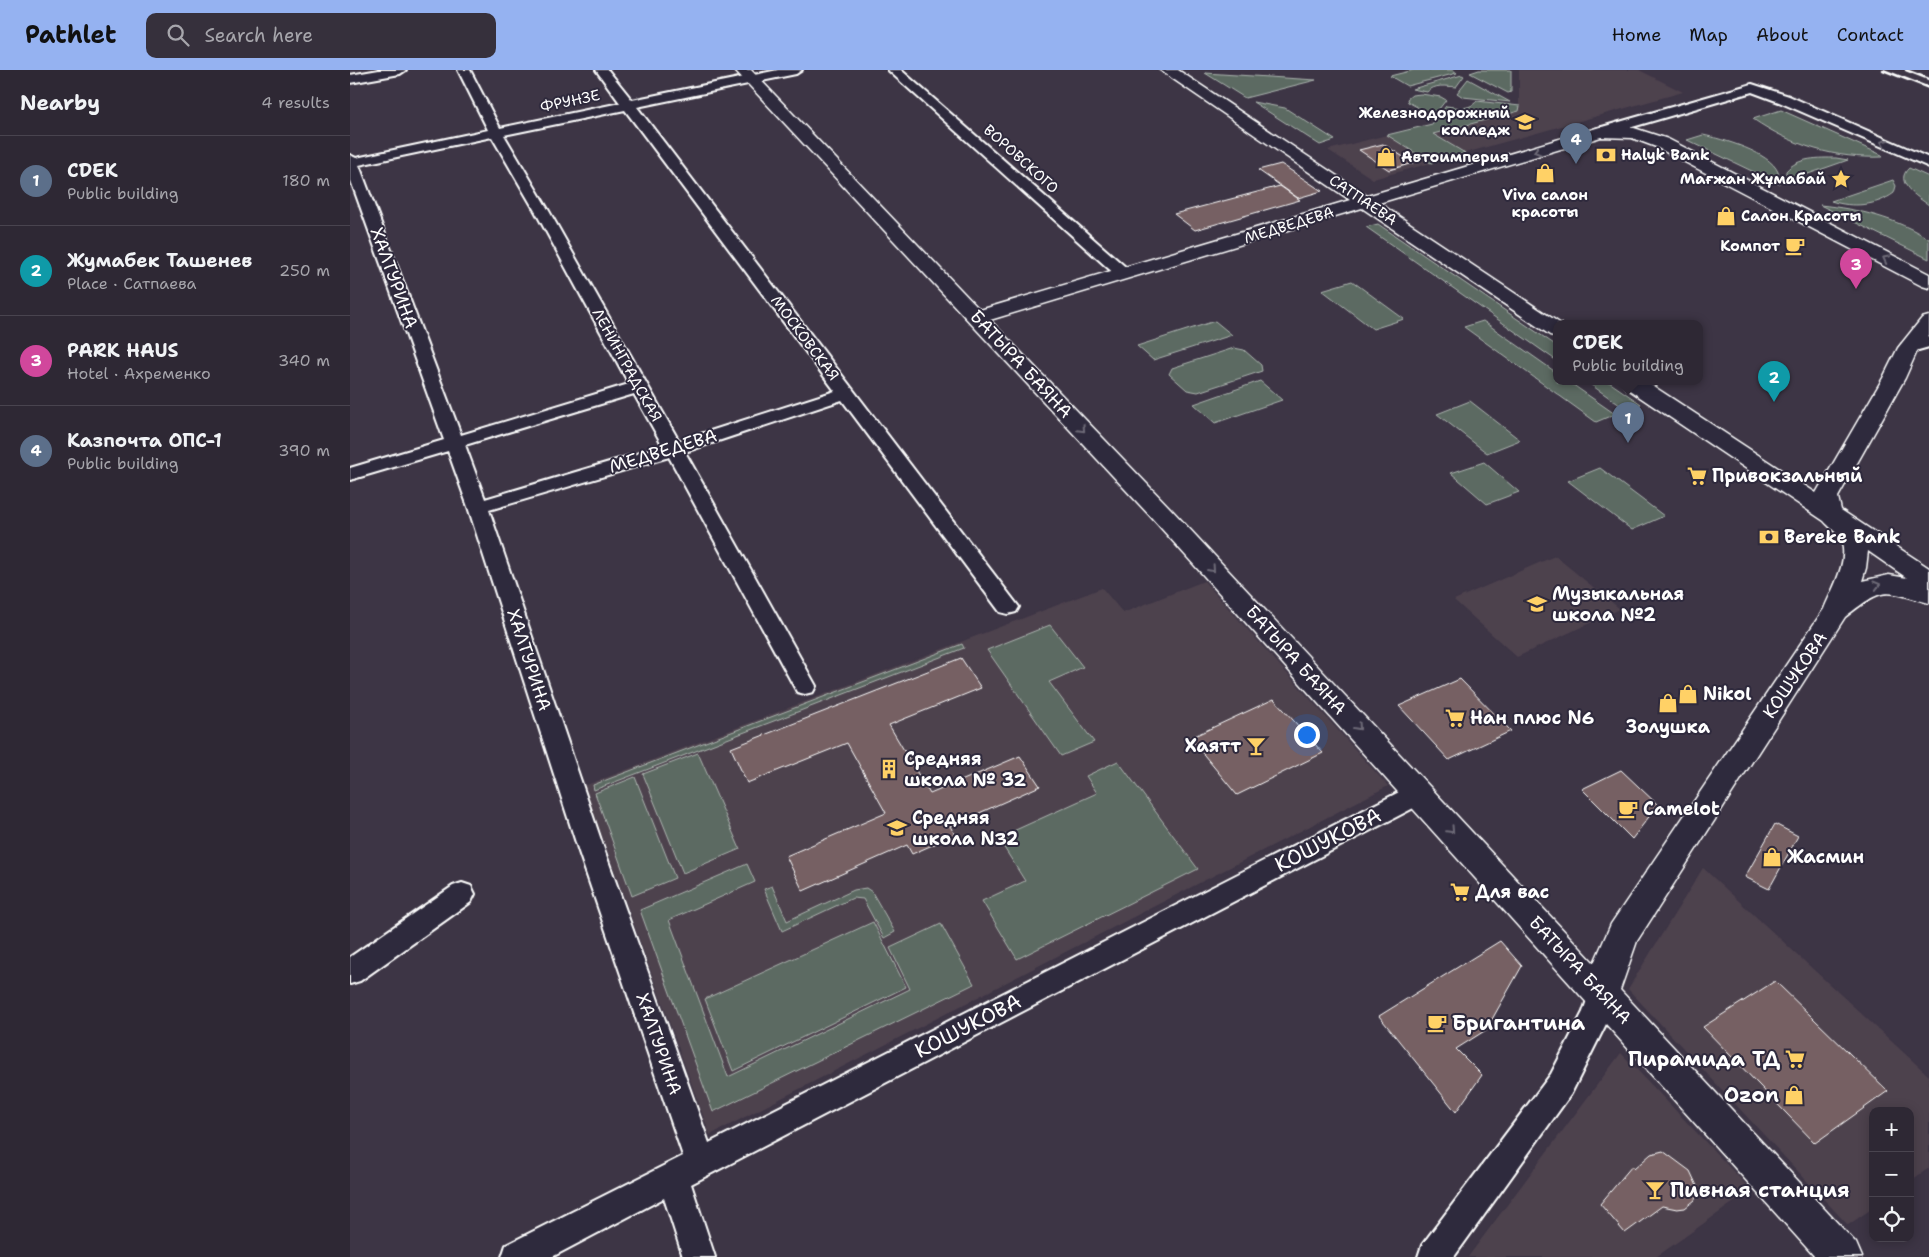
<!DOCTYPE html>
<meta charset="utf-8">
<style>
body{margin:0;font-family:"Shantell Sans",sans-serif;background:#36303c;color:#f1f3f6}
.controls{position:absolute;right:15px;bottom:15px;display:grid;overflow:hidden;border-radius:10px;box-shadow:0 2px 12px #0003}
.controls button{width:45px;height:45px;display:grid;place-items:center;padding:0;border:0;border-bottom:1px solid #49444f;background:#2e2834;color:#f1f3f6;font:25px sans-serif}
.you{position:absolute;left:956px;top:664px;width:18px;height:18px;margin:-12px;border:4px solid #fff;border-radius:50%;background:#1a73e8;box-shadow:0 0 0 8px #1a73e833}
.badge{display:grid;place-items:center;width:32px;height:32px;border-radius:50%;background:#95b2f1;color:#fff;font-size:16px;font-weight:700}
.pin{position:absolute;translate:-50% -41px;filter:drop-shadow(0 1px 2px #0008)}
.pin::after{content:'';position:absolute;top:26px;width:18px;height:15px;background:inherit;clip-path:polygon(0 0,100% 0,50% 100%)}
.popup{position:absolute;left:1203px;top:250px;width:150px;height:65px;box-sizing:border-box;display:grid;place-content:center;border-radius:10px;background:#2e2834;filter:drop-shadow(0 1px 4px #0005);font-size:16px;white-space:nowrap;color:#a7a6ac}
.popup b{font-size:19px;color:#f1f3f6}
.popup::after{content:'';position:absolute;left:50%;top:100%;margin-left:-10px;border:10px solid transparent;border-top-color:#2e2834}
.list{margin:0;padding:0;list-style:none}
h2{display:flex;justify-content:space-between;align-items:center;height:65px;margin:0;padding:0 20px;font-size:21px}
h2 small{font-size:16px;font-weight:400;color:#a7a6ac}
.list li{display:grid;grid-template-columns:32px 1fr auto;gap:15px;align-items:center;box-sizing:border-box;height:90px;padding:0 20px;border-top:1px solid #49444f}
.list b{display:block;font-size:19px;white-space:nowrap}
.list p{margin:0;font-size:16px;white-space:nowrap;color:#a7a6ac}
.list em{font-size:16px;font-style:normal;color:#a7a6ac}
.icon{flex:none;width:28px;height:28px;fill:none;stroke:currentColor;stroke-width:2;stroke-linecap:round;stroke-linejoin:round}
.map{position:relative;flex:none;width:1579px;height:1187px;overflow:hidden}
header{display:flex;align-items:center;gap:30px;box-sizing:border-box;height:70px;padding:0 25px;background:#95b2f1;color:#111}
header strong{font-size:24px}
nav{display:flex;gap:28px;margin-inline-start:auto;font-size:18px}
.search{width:350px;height:45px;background:#36303c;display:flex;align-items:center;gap:12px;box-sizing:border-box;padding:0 18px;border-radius:10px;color:#a7a6ac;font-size:19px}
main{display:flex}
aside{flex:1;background:#2e2834}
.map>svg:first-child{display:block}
.built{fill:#4e424e}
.green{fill:#5b6b62;stroke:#adb5b0}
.building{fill:#766163;stroke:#fff}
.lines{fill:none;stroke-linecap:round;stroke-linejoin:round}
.street-casing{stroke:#fff;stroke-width:4}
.secondary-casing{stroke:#fff;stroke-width:3}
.street{fill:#2f2a3d;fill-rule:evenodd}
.secondary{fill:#2f2a3d;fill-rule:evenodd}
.rail{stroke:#fff;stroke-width:2.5}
.oneway{stroke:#6d6a77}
.labels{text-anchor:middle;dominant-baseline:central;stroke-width:4;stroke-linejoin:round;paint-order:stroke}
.far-street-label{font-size:15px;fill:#fff;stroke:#2f2a3d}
.far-poi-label{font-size:15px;font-weight:bold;fill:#fff;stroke:#2f2a3d;text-anchor:end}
.street-label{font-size:18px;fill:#fff;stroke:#2f2a3d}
.poi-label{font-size:18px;font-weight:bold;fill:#fff;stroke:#2f2a3d;text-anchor:start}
.near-street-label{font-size:21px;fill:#fff;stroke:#2f2a3d}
.near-poi-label{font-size:21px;font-weight:bold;fill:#fff;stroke:#2f2a3d;text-anchor:start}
</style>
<header>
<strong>Pathlet</strong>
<div class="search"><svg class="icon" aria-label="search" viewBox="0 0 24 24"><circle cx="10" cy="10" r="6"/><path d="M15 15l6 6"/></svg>Search here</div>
<nav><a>Home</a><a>Map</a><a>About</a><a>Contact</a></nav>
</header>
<main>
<aside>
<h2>Nearby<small>4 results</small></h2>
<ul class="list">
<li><span class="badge" style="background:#5c6f8a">1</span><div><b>CDEK</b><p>Public building</p></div><em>180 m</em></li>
<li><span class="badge" style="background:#0f9aa8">2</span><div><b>Жумабек Ташенев</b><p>Place · Сатпаева</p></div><em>250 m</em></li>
<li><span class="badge" style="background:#d1479c">3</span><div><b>PARK HAUS</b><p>Hotel · Ахременко</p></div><em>340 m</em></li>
<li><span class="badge" style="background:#5c6f8a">4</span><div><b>Казпочта ОПС-1</b><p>Public building</p></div><em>390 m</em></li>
</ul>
</aside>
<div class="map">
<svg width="1579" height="1187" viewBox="0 0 1579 1187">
<rect width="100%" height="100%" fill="#3d3545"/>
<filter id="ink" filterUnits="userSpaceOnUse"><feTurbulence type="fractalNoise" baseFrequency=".02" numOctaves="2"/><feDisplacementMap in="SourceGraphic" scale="10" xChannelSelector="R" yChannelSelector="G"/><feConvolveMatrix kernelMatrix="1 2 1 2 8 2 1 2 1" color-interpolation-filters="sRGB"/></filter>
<g filter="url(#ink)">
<path class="built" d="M1169,0h120l44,22 -218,61 -32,-19 86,-23z
M1037,65l44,28 -58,16 -45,-29z
M1205,486l65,53 -103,48 -63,-57z
M854,511l184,205 -678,349 -126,-349 518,-198 21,25z
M1353,798l226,208v92l-19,13v-70h-37v97l-25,17 -220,-236z
M1271,983l130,137 -95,67h-188z"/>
<path class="green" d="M1064,0h39l4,3 -50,13 -17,-10z
M1129,0h32v22l-3,1 -38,-20z
M855,3l111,7 -71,18z
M1112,5l2,1 -8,11c-11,-1 -21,-3 -29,5l-15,-3z
M1118,9l42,23 -47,-5 -6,-4z
M1071,24l20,3 5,3 -11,14h-5l-22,-12 -1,-3 5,-4z
M1127,31l43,5 -1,5 -86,23 32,19 -34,10 -44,-28 45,-11 14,-18c12,1 22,5 31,-5z
M903,32l32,6 50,32 -15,5z
M1431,40l101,45 1,2c-48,2 -90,-11 -130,-38z
M1353,65c19,4 67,17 75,37 1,4 1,9 1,12l-92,-44z
M1486,88l12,2 -57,20 -5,-3v-6c12,-14 33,-13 50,-13z
M1559,98l20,9v28c-12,-8 -36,-23 -20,-37z
M1543,110l3,6 -2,7c-17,13 -42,15 -63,8z
M1470,135c38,4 76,13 109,34v20z
M1028,154l179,122v15l-191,-134z
M1002,211l52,38 -31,10 -51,-39z
M865,251l17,14 -79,25 -16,-14z
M1133,251l74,52v9h12l46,32 -19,8 -132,-95z
M884,278l10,2 17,15 1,6 -64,21 -11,-2 -18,-16 3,-6z
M910,311l22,19 -67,23 -21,-19z
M1237,312h22l32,22 -14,6z
M1120,331l50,39 -33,13 -50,-39z
M1134,392l35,30 -32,12 -36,-31z
M1250,398l64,48 -32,14 -64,-49z
M700,555l33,42 -34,15 45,60 -33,14 -74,-106z
M612,574l2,4 -370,142 -1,-5z
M348,683l42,96 -57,24 -40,-99z
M768,691l80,108 -181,90 -35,-58 43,-20 -27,-43 99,-45 -11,-17z
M285,707l40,101 -43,18 -37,-103z
M397,794l8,18 -86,38 59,157 182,-88 -20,-41 51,-24 33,60 -261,128 -73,-202z
M422,816l15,35 67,-31 12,-2 6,4 23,40 -11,6 -21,-39 -10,-1 -71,33 -18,-42z
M523,852l33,65 -173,84 -28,-72z"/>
<path class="building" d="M1033,74l30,19 -24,7 -30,-20z
M931,94l41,27 -24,7 -40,-28z
M930,116l20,14 -105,30 -21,-16z
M611,588l20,30 -92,37 41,69 90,-38 20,30 -90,40 5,9 -43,19 -5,-9 -104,46 -17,-35 100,-43 -39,-70 -100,40 -16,-35z
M1110,609l51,52 -62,29 -50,-54z
M924,629l49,54 -86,42 -47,-57z
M1271,700l37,35 -26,34 -50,-50z
M1425,754l23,12 -29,53 -24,-12z
M1150,871l22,25 -36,64 -30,19 26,26 -26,37 -77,-96z
M1425,911l113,110 -73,52 -112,-116z
M1313,1081l27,20 7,15 -2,14 -10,8 -8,1 -15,-3 -37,27 -25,-29 32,-38 2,3 17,-15z"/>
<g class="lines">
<defs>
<path id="street" d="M29,0h27l-6,4 -50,9v-8z
M108,0h12l30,58 120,-25 -24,-33h12l24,30 146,-30h24l-6,4 -159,33 382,500 -3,5 -8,2 -8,-2 -158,-212 -157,52 131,234 -3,6 -8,2 -8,-2 -128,-235 -180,53 116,342 104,291 700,-356 9,-3 9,3 3,7 -3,7 -736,383 24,73h-32l-19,-59 -112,59h-50l4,-12 177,-89 -104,-304 -111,-345 -20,-56 -98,29v-12l94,-28 -94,-262v-23l6,3 132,-28zM275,40l210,281 -156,50 -130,-230 -45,-76zM142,67l43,74 94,173 -168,51 -102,-270zM284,324l29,52 -178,53 -20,-54z
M538,0h13l229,201 2,3 -2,3h-12z
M1402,14l37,12 140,62v9l-150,-65 -27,-10 -147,43h-10l-2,-3 2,-3z
M1579,266v11l-21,6 -6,-1 -3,-4 3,-4z
M112,813l9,3 4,8 -4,8 -111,79 -10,3v-27l103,-71z
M1252,911l10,4 4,9 -5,20 -40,80 -117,163h-36l4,-12 129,-171 32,-62 9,-27z"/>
<path id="secondary" d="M385,0h16l229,240 370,-110 -190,-130h18l189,126 233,-69 34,1 34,11 261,135v14l-7,-2 -266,-139 -24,-9 -31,-1 -222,66 182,121h-4v13l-7,-2 -188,-127 -372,112 180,188 424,455 17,-39 213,-315c7,-18 27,-51 16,-70 -3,-7 -11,-12 -16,-18l-199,-134 -3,-5h25l169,111 67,-115 15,-30 24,-30 7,-2v19l-11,14 -13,29 -67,119 3,13 88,58v35c-47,-13 -44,-17 -84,14l-208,324 -17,49 236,253 6,14h-47l-663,-739zM1518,481l39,27 -18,-3 -27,6 4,-13z"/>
</defs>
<use href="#street" class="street-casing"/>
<use href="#secondary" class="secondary-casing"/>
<use href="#street" class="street"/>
<use href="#secondary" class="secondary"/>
<path class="rail" d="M1533,0l46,18
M1556,0l23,9"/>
</g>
<defs><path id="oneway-chevron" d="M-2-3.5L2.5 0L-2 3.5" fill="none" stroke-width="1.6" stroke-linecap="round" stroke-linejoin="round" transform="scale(1.25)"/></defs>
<g class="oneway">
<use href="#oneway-chevron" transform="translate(1534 73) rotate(-156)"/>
<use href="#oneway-chevron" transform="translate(1187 81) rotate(163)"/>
<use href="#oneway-chevron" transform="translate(1536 189) rotate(-153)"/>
<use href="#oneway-chevron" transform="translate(732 359) rotate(47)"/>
<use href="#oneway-chevron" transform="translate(862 499) rotate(48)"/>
<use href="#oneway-chevron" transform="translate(1527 515) rotate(-16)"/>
<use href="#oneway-chevron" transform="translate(1008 657) rotate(48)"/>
<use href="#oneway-chevron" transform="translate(1101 760) rotate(47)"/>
</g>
</g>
<defs>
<symbol id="university-bare" viewBox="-9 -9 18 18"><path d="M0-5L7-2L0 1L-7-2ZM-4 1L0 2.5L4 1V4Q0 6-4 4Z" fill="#ffd166" stroke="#2f2a3d" stroke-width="2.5" paint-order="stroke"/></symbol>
<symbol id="bank-bare" viewBox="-9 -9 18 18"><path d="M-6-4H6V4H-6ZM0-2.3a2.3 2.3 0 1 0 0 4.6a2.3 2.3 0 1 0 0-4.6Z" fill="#ffd166" stroke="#2f2a3d" stroke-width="2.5" paint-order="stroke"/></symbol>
<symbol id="shop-bare" viewBox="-9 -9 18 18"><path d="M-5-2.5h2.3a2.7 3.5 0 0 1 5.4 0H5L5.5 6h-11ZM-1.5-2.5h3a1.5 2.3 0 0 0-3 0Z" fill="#ffd166" stroke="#2f2a3d" stroke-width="2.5" paint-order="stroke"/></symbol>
<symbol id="sight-bare" viewBox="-9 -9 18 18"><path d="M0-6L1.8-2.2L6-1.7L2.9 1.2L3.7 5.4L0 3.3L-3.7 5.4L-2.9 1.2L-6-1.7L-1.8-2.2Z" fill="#ffd166" stroke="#2f2a3d" stroke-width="2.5" paint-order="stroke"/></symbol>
<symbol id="cafe-bare" viewBox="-9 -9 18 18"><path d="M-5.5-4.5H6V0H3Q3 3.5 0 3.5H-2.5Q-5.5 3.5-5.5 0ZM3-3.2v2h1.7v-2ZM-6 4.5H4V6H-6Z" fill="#ffd166" stroke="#2f2a3d" stroke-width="2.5" paint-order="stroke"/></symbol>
<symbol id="supermarket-bare" viewBox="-9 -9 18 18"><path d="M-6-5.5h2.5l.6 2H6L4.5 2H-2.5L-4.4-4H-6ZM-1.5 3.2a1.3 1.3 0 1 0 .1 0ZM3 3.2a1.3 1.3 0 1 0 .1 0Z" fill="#ffd166" stroke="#2f2a3d" stroke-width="2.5" paint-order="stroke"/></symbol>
<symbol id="school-bare" viewBox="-9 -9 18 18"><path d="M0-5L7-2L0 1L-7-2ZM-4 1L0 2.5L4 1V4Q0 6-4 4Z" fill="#ffd166" stroke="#2f2a3d" stroke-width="2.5" paint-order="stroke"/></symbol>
<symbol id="bar-bare" viewBox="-9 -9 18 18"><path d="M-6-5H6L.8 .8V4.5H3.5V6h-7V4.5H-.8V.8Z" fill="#ffd166" stroke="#2f2a3d" stroke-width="2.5" paint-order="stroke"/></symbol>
<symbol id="building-bare" viewBox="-9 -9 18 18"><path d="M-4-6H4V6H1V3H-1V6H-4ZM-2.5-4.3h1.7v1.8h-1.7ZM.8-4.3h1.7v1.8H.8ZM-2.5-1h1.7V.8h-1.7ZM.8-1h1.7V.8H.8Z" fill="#ffd166" stroke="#2f2a3d" stroke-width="2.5" paint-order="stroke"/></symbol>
</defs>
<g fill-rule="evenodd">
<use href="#university-bare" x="1161" y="38" width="28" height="28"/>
<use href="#bank-bare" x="1242" y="71" width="28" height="28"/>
<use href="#shop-bare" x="1022" y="73" width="28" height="28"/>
<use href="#shop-bare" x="1181" y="89" width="28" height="28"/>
<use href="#sight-bare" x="1477" y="95" width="28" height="28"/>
<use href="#shop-bare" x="1362" y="132" width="28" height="28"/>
<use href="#cafe-bare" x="1431" y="162" width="28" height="28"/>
<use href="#supermarket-bare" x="1333" y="392" width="28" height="28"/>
<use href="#bank-bare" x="1405" y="453" width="28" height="28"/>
<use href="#school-bare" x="1173" y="520" width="28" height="28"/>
<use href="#shop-bare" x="1324" y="610" width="28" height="28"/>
<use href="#shop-bare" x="1304" y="619" width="28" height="28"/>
<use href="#supermarket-bare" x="1091" y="634" width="28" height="28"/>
<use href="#bar-bare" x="892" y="662" width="28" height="28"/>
<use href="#building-bare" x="525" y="685" width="28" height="28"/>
<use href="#cafe-bare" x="1264" y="725" width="28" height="28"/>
<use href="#school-bare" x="533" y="744" width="28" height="28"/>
<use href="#shop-bare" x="1408" y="773" width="28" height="28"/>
<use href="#supermarket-bare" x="1096" y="808" width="28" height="28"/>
<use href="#cafe-bare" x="1073" y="939" width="28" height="28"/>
<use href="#supermarket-bare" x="1431" y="975" width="28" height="28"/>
<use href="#shop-bare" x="1430" y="1011" width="28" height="28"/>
<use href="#bar-bare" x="1291" y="1106" width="28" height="28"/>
</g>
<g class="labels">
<g class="far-street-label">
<text transform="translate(220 31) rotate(-12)">ФРУНЗЕ</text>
<text transform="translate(671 89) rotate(42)">ВОРОВСКОГО</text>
<text transform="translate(1013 130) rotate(34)">САТПАЕВА</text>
<text transform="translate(939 155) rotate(-17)">МЕДВЕДЕВА</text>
<text transform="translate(455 268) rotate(53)">МОСКОВСКАЯ</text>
<text transform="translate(277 295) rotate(61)">ЛЕНИНГРАДСКАЯ</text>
</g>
<g class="far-poi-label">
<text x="1160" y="43">Железнодорожный<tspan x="1160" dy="17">колледж</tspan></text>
<text x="1271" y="85" text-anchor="start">Halyk Bank</text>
<text x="1051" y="87" text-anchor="start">Автоимперия</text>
<text x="1476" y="109">Мағжан Жұмабай</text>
<text x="1195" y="125" text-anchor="middle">Viva cалон<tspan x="1195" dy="17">красоты</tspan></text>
<text x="1391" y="146" text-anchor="start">Салон Красоты</text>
<text x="1430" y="176">Компот</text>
</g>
<g class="street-label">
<text transform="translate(44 208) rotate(70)">ХАЛТУРИНА</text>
<text transform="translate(671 294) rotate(47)">БАТЫРА БАЯНА</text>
<text transform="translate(313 381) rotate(-17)">МЕДВЕДЕВА</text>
<text transform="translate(179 590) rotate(72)">ХАЛТУРИНА</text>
<text transform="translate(946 590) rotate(48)">БАТЫРА БАЯНА</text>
<text transform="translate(1445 605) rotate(-56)">КОШУКОВА</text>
<text transform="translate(1230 900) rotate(47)">БАТЫРА БАЯНА</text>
<text transform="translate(309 974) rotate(71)">ХАЛТУРИНА</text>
</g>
<g class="poi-label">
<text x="1362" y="406">Привокзальный</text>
<text x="1434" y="467">Bereke Bank</text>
<text x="1202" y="524">Музыкальная<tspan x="1202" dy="21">школа №2</tspan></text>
<text x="1353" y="624">Nikol</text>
<text x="1120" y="648">Нан плюс N6</text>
<text x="1318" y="657" text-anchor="middle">Золушка</text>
<text x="891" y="676" text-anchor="end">Хаятт</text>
<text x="554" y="689">Средняя<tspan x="554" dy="21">школа № 32</tspan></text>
<text x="1293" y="739">Camelot</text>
<text x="562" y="748">Средняя<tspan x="562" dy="21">школа N32</tspan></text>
<text x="1437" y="787">Жасмин</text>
<text x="1125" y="822">Для вас</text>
</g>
<g class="near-street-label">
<text transform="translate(978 770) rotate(-27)">КОШУКОВА</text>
<text transform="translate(618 956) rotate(-27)">КОШУКОВА</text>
</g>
<g class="near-poi-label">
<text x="1102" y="953">Бригантина</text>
<text x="1430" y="989" text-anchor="end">Пирамида ТД</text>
<text x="1429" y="1025" text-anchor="end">Ozon</text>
<text x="1320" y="1120">Пивная станция</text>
</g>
</g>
</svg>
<div class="controls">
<button>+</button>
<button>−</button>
<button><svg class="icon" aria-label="locate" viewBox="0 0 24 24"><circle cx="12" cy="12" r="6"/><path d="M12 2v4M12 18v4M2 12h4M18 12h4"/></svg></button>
</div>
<div class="you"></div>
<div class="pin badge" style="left:1278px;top:373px;background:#5c6f8a">1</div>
<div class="popup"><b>CDEK</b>Public building</div>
<div class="pin badge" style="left:1424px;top:332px;background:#0f9aa8">2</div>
<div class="pin badge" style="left:1506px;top:219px;background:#d1479c">3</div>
<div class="pin badge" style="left:1226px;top:94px;background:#5c6f8a">4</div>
</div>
</main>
